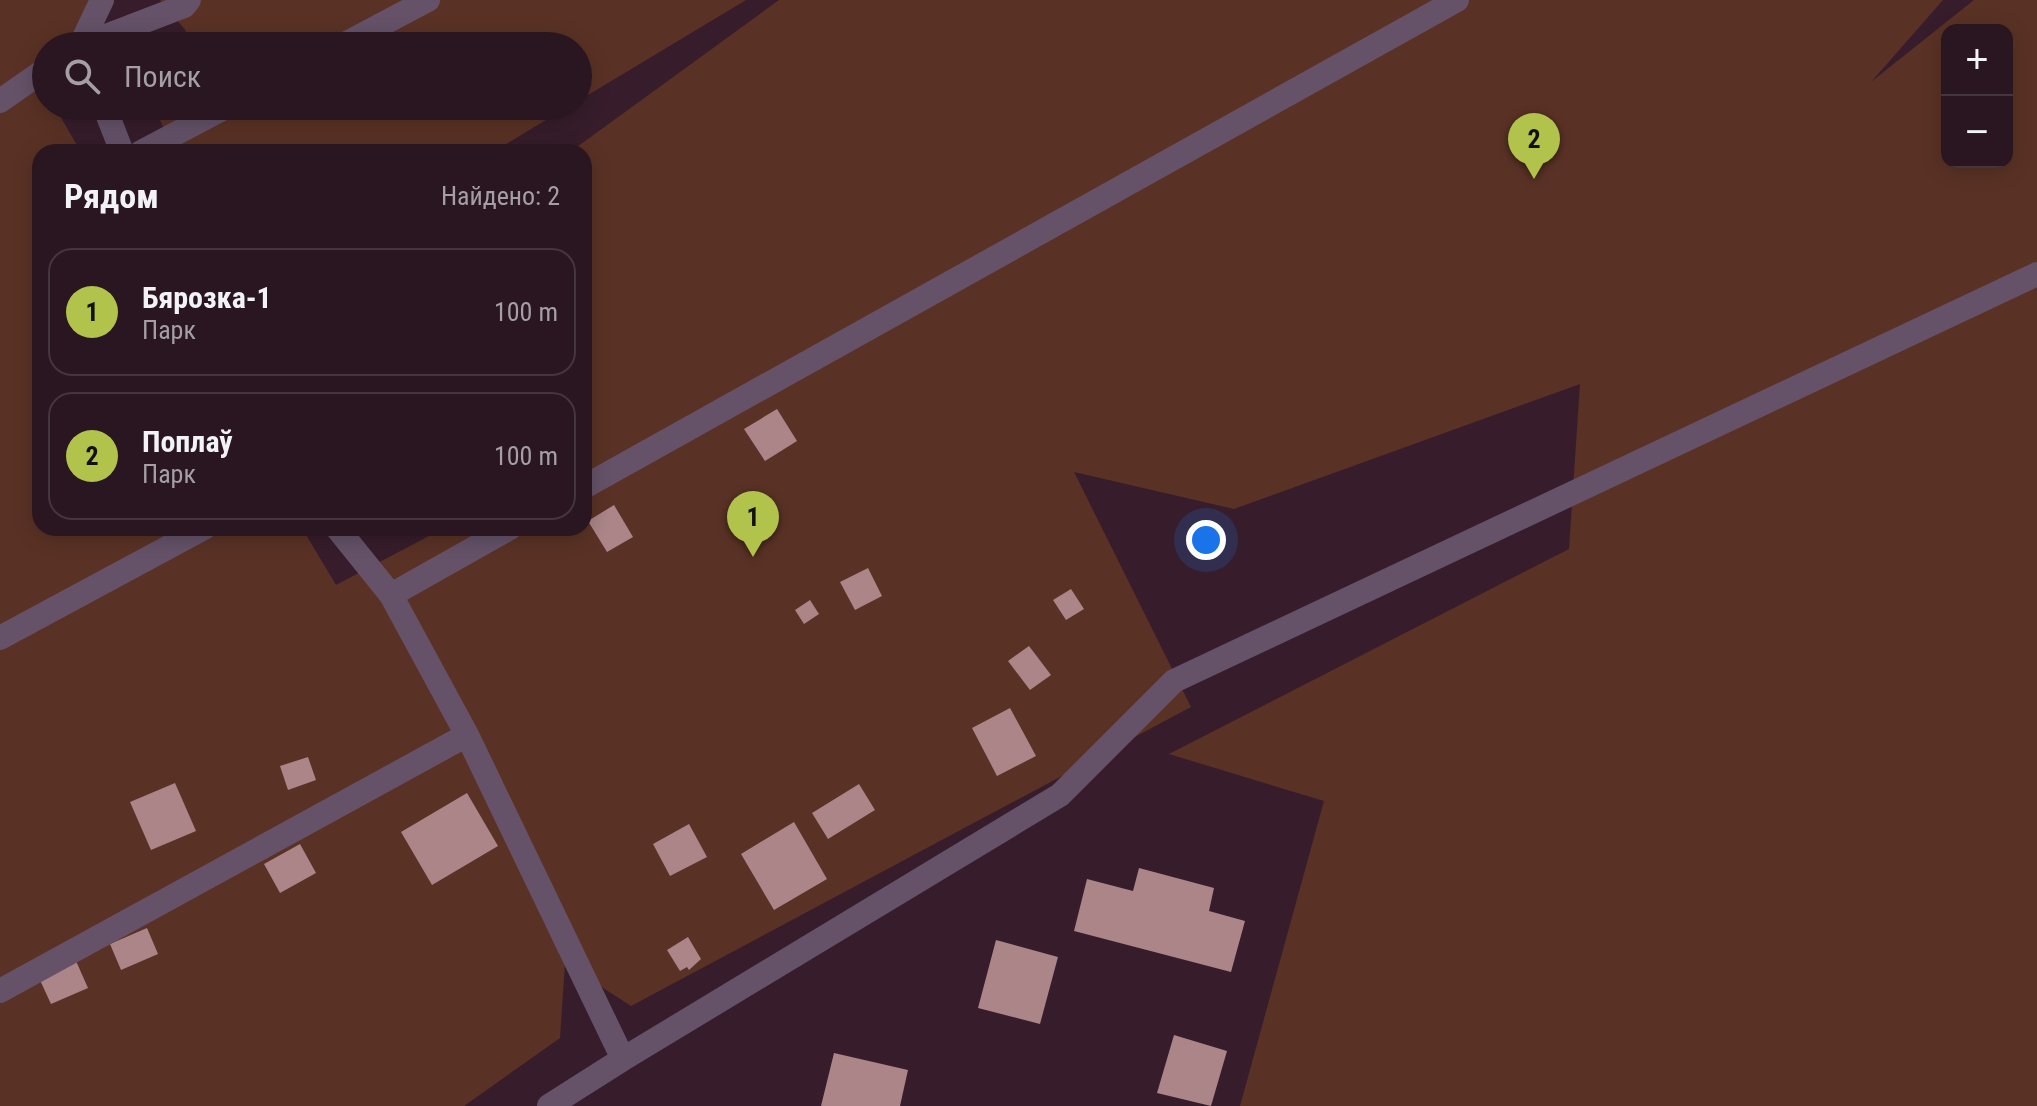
<!DOCTYPE html>
<html lang="ru">
<meta charset="utf-8">
<style>
body{margin:0;font-family:"Roboto Condensed",sans-serif;background:#311f29;color:#f1f3f6}
.controls{position:absolute;right:24px;top:24px;display:grid;overflow:hidden;border-radius:16px;box-shadow:0 4px 20px #0003}
.controls button{width:72px;height:72px;display:grid;place-items:center;padding:0;border:0;border-bottom:2px solid #45353e;background:#291620;color:#f1f3f6;font:40px sans-serif}
.you{position:absolute;left:1206px;top:540px;width:28px;height:28px;margin:-20px;border:6px solid #fff;border-radius:50%;background:#1a73e8;box-shadow:0 0 0 12px #1a73e833}
.badge{display:grid;place-items:center;width:52px;height:52px;border-radius:50%;background:#b2c34c;color:#111;font-size:26px;font-weight:700}
.pin{position:absolute;translate:-50% -66px;filter:drop-shadow(0 2px 4px #0008)}
.pin::after{content:'';position:absolute;top:42px;width:28px;height:24px;background:inherit;clip-path:polygon(0 0,100% 0,50% 100%)}
.list{margin:0;padding:0;list-style:none}
h2{display:flex;justify-content:space-between;align-items:center;height:104px;margin:0;padding:0 32px;font-size:34px}
h2 small{font-size:26px;font-weight:400;color:#a59fa5}
.list li{display:grid;grid-template-columns:52px 1fr auto;gap:24px;align-items:center;box-sizing:border-box;height:128px;margin:0 16px 16px;padding:0 16px;border:2px solid #45353e;border-radius:24px}
.list b{display:block;font-size:30px;white-space:nowrap}
.list p{margin:0;font-size:26px;white-space:nowrap;color:#a59fa5}
.list em{font-size:26px;font-style:normal;color:#a59fa5}
.icon{flex:none;width:44px;height:44px;fill:none;stroke:currentColor;stroke-width:2;stroke-linecap:round;stroke-linejoin:round}
.map{position:relative;flex:none;width:2037px;height:1106px;overflow:hidden}
.search{position:absolute;background:#291620;box-shadow:0 4px 20px #0003;left:32px;top:32px;width:560px;height:88px;display:flex;align-items:center;gap:20px;box-sizing:border-box;padding:0 28px;border-radius:44px;color:#a59fa5;font-size:30px}
.panel{position:absolute;background:#291620;box-shadow:0 4px 20px #0003;left:32px;top:144px;width:560px;height:392px;border-radius:24px}
.map>svg:first-child{display:block}
.green{fill:#5a3225;fill-rule:evenodd}
.building{fill:#ab8588}
.lines{fill:none;stroke-linecap:round;stroke-linejoin:round}
.minor{stroke:#655269;stroke-width:24}
</style>
<div class="map">
<svg width="2037" height="1106" viewBox="0 0 2037 1106">
<rect width="100%" height="100%" fill="#371d2b"/>
<path class="green" d="M0,0h102l-17,46h-39v60h17l-3,10 21,36h-41v376h262l34,57 108,-57h140v-73l7,-4 -7,-70v-229h-14l209,-152h1164l-72,82 103,-82h63v1106h-797l84,-305 -155,-47 400,-205 11,-165 -346,125 -160,-37 117,235 -560,299 -66,-43 -5,75 -96,68h-464zM1947,30h60v132h-60z
M160,0h586l-168,101v-55h-397l5,-15z
M160,106h409l-76,46h-319l-17,-39z"/>
<path class="building" d="M777,409l20,32 -32,20 -21,-32z
M614,505l19,32 -26,15 -19,-31z
M868,568l14,28 -27,14 -15,-28z
M1071,589l13,20 -18,11 -13,-20z
M810,600l9,14 -15,10 -9,-14z
M1029,646l22,29 -21,15 -22,-29z
M1010,708l26,48 -39,20 -25,-48z
M308,757l8,23 -28,10 -8,-24z
M175,783l21,48 -45,19 -21,-48z
M859,784l16,26 -47,29 -16,-26z
M467,793l31,53 -66,39 -31,-53z
M794,822l33,57 -53,31 -33,-56z
M689,824l18,33 -37,19 -17,-32z
M300,844l16,29 -36,20 -16,-29z
M1139,868l75,20 -5,23 36,10 -14,51 -157,-41 13,-52 46,12z
M147,928l11,26 -37,16 -11,-26z
M688,937l13,22 -12,11 -2,-3 -7,4 -13,-21z
M996,940l62,17 -18,67 -62,-16z
M76,961l12,27 -37,16 -12,-26z
M1174,1035l53,16 -16,55 -54,-13z
M834,1053l74,17 -8,36h-79z"/>
<g class="lines">
<path class="minor" d="M80,46l104,-40 5,-6
M80,46l22,-46
M341,46l87,-46
M0,101l46,-32
M104,106l18,46
M141,152l87,-46
M584,487l873,-487
M337,528l54,67 76,140 156,324 -74,47
M391,595l119,-67
M0,638l204,-110
M0,991l467,-256
M623,1059l437,-264 114,-114 863,-407"/>
</g>
</svg>
<div class="controls">
<button>+</button>
<button>−</button>
</div>
<div class="you"></div>
<div class="pin badge" style="left:753px;top:557px">1</div>
<div class="pin badge" style="left:1534px;top:179px">2</div>
<div class="search"><svg class="icon" aria-label="search" viewBox="0 0 24 24"><circle cx="10" cy="10" r="6"/><path d="M15 15l6 6"/></svg>Поиск</div>
<section class="panel">
<h2>Рядом<small>Найдено: 2</small></h2>
<ul class="list">
<li><span class="badge">1</span><div><b>Бярозка-1</b><p>Парк</p></div><em>100 m</em></li>
<li><span class="badge">2</span><div><b>Поплаў</b><p>Парк</p></div><em>100 m</em></li>
</ul>
</section>
</div>
